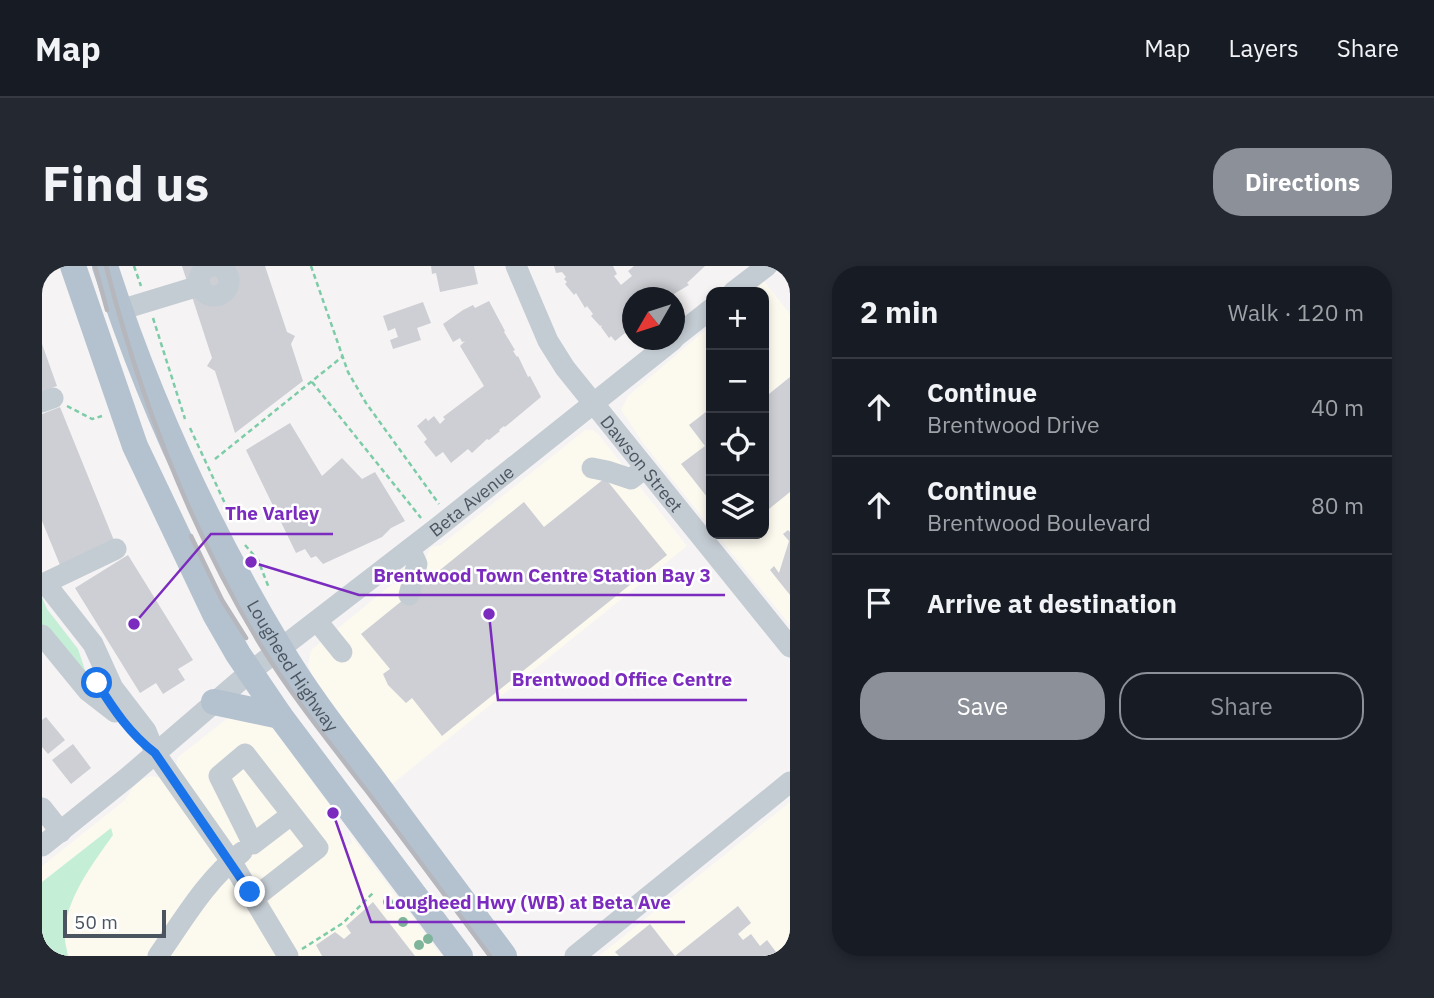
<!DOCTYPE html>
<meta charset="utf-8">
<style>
body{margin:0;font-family:"IBM Plex Sans",sans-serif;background:#242831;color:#f1f3f6}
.controls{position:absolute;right:21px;top:21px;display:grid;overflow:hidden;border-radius:14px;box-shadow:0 4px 10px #0003}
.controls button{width:63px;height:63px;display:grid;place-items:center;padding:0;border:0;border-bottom:2px solid #363941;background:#171b24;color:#f1f3f6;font:35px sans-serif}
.compass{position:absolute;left:580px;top:21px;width:63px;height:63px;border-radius:50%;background:#171b24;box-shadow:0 4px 10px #0003;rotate:231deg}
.scale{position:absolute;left:21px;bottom:18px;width:103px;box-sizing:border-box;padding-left:7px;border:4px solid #4b5560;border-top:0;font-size:19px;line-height:24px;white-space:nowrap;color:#4b5560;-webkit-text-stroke:5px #fff;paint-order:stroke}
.stop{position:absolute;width:21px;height:21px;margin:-16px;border:5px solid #1a73e8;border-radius:50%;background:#fff}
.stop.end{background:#1a73e8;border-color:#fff;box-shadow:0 2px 7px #0008}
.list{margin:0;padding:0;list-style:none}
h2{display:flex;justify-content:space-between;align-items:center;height:91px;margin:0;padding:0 28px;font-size:30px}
h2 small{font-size:23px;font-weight:400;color:#9ea1a6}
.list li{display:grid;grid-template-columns:46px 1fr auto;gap:21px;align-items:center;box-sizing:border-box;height:98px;padding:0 28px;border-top:2px solid #363941}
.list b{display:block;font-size:26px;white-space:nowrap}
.list p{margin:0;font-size:23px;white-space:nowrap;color:#9ea1a6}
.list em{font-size:23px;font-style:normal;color:#9ea1a6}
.actions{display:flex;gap:14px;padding:21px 28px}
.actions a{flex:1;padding:16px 0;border:2px solid #8c9099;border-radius:28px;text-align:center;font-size:24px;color:#8c9099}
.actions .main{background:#8c9099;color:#fff}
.icon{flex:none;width:38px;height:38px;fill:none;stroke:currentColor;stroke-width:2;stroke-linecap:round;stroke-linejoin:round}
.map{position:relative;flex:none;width:748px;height:690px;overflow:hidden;border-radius:28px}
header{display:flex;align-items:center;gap:42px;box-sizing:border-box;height:98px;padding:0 35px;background:#171b24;border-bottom:2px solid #363941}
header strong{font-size:33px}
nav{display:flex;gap:38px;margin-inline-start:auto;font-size:24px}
.intro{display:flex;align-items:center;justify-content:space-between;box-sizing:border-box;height:168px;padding:0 42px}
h1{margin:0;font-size:49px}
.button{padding:18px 32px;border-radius:28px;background:#8c9099;color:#fff;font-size:24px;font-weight:700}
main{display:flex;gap:42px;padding:0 42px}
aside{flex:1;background:#171b24;border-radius:28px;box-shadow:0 4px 10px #0003}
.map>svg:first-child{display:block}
.commercial{fill:#fcf9ef}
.green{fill:#c4efd6}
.building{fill:#cdcfd4}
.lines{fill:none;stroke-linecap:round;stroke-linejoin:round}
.path{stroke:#7dcca8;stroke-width:2.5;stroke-dasharray:5 3.5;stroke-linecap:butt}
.minor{stroke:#c4ccd3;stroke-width:21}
.major{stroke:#b4c1cf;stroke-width:26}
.rail{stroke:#b5b7bc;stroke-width:4.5}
.tree{fill:#7eb49a}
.route{stroke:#1a73e8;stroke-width:9}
.labels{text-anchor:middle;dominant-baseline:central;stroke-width:5;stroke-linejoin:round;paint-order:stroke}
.street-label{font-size:18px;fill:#4b5560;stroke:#fff}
.leader{fill:none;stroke:#7b2cbf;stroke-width:2.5}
.callout-dot{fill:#7b2cbf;stroke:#fff;stroke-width:2.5}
.callout-label{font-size:19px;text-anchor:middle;font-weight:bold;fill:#7b2cbf;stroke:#fff;stroke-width:5;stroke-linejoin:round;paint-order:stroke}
</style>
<header>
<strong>Map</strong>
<nav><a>Map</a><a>Layers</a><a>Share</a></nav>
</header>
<div class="intro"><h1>Find us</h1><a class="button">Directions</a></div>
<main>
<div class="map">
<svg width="748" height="690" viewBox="0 0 748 690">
<rect width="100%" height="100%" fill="#f5f3f3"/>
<path class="commercial" d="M722,15l26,33v311l-74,-91h48v-242h-14z
M669,59v203l-68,-85 -22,-33 7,-14z
M543,164h8l6,5 88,111 -296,239 -79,-110 -4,-10 3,-15 85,-69 5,-11h8l17,-13 5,-10 10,-2z
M187,451l41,7 66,90 7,24 5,7 4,-2 -3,-10 93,123h-400v-90l83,-66 8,-13 10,-8 8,-3 11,2 14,-9 1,-11z
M748,536v154h-191z"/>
<path class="green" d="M0,331l5,12 31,40 13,39 -49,-62z
M69,562l2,7c-19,27 -48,64 -48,99 -1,7 2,15 3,22h-26v-74z"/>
<path class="building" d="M140,0h83l22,66 8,4 -4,8 12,37 -68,52 -20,-62 -8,-5 5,-8z
M389,0h43l4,18 -38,8 -4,-19 -4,1z
M512,0h59l4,8 -3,2 7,9 11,-9 -4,-5 6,-5h71l-18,17 2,2 -17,10 2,3h-42v31h-2l-15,12 -4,-5 -2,2 -8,-11 1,-2 -2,1 -9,-10 2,-2 -6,-8 -2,2 -9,-15 -2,2 -9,-11 2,-2 -3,-3 2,-2 -4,-5 -6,1z
M447,35l16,30 -1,1 11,18 -2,1 4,6 1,-1 10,21 2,-1 11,21 -36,30 -1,-1 -5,4 1,1 -11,9 -2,-1 -15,14 -4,-4 -17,14 -8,-11 -7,5 -12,-15 3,-3 -10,-13 9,-8 2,3 6,-5 6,8 5,-5 -2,-2 41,-31 -24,-40 5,-5 -3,1 -2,-4 -7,4 -10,-18 20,-14 10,-5 2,3z
M381,36l8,21 -14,5 4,12 -28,9 -3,-9 8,-3 -3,-9 -7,3 -5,-15z
M0,78l15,42 -15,5z
M748,111v115l-26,21v-115z
M18,141l55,136 -55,22 -18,-44v-107z
M669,142v94l-30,-38 24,-18 -16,-21z
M248,157l32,53 20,-18 20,21 13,-7 30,49 -14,7 -9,9 -59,27 -7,-8 -5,2 -6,-9 -9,4 -50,-103z
M563,212l62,77 -225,181 -30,-38 -6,5 -18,-18 -5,-11 7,-5 -29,-35 163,-132 20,25z
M746,264l2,2v63l-20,-25 4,-4 5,7 10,-32 -6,-7z
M86,289l65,105 -15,9 7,11 -22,14 -7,-11 -16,10 -65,-105z
M4,451l19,23 -17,14 -6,-7v-27z
M31,478l18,24 -20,16 -19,-24z
M331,636l42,54h-93l-6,-11 19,-13 9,7 7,-6 -5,-7z
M696,640l13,17 -13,11 5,6 8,-6 9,12 7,-6 12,16h-104z
M608,658l25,32h-56l-4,-4z"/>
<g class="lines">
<path class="path" d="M92,0l7,20
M269,0l37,106 18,31 73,101
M111,52l32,101
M270,116l109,136
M25,140l25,13 10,-3
M148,162l38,82
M173,193l127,-102
M203,279l13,15 11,28
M260,683l41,-26 30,-30"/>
<g class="minor">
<circle cx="172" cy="15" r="15"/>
<path id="s1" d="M474,0l32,75 17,27 225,279"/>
<path d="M691,26l34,-26"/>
<path d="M78,44l79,-24"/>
<path d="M632,72l37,-29"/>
<path d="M0,136l11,-4"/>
<path d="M550,202l15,3 24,8 14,-11"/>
<path d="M5,316l69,-33"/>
<path d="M7,322l44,56 20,44 33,43 9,22 76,108 57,95"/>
<path d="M367,329l8,-31 -7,-15"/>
<path d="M275,355l25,31"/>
<path d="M0,369l46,56 27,21"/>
<path d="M0,542l19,24"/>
<path id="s2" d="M0,580l86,-69 122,-105 188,-145 235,-187"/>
<path d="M212,632l64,-50 -73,-94 -26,22 34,68 38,-29"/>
<path d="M116,690c26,-37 48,-76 84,-104"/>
<path d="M533,690l215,-174"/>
</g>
<g class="major">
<path d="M31,0l62,180 80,168 23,40 42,62 180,240"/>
<path id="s3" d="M63,0c43,133 102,261 174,381 27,46 60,88 92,130 44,60 89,120 133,179"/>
<path d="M172,436l66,14"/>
</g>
<path class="rail" d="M53,0l12,44
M64,0c34,132 83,261 154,378 31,51 69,98 106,146 42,55 83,111 124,166
M149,270l31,64 24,38"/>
</g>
<g class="tree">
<circle cx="346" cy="636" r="5"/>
<circle cx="361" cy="656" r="5"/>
<circle cx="386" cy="673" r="5"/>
<circle cx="377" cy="679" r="5"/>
</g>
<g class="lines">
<path class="route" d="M55,417c17,27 33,51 58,70l95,139"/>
</g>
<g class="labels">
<g class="street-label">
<text stroke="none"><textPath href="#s1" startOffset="236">Dawson Street</textPath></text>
<text stroke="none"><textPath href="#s2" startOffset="551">Beta Avenue</textPath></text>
<text stroke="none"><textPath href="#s3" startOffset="443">Lougheed Highway</textPath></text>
</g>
</g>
<path class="leader" d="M92 358L169 268H291M209 296L317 329H683M447 348L456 434H705M291 547L329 656H643"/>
<g class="callout-dot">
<circle cx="92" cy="358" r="7"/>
<circle cx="209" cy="296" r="7"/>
<circle cx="447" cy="348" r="7"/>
<circle cx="291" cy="547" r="7"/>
</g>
<g class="callout-label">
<text x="230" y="254">The Varley</text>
<text x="500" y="316">Brentwood Town Centre Station Bay 3</text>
<text x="580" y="420">Brentwood Office Centre</text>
<text x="486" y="643">Lougheed Hwy (WB) at Beta Ave</text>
</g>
</svg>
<div class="controls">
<button>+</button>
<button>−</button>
<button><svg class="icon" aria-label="locate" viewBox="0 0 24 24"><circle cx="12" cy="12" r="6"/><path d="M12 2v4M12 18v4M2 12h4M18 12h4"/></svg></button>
<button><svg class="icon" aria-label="layers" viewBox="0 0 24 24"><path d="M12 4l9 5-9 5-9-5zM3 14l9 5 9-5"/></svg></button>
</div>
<svg class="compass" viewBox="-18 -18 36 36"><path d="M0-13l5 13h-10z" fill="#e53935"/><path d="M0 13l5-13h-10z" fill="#9ea1a6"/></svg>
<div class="scale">50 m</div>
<div class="stop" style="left:55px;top:417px"></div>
<div class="stop end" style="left:208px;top:626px"></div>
</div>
<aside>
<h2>2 min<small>Walk · 120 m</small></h2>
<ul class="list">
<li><svg class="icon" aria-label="ahead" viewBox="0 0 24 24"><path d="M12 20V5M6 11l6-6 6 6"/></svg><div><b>Continue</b><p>Brentwood Drive</p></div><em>40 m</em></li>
<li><svg class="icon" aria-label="ahead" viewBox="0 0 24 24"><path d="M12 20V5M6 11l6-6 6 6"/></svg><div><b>Continue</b><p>Brentwood Boulevard</p></div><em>80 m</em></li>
<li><svg class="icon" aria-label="arrive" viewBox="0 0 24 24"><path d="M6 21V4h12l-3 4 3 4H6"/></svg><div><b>Arrive at destination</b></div></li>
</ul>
<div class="actions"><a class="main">Save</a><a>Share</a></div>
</aside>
</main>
